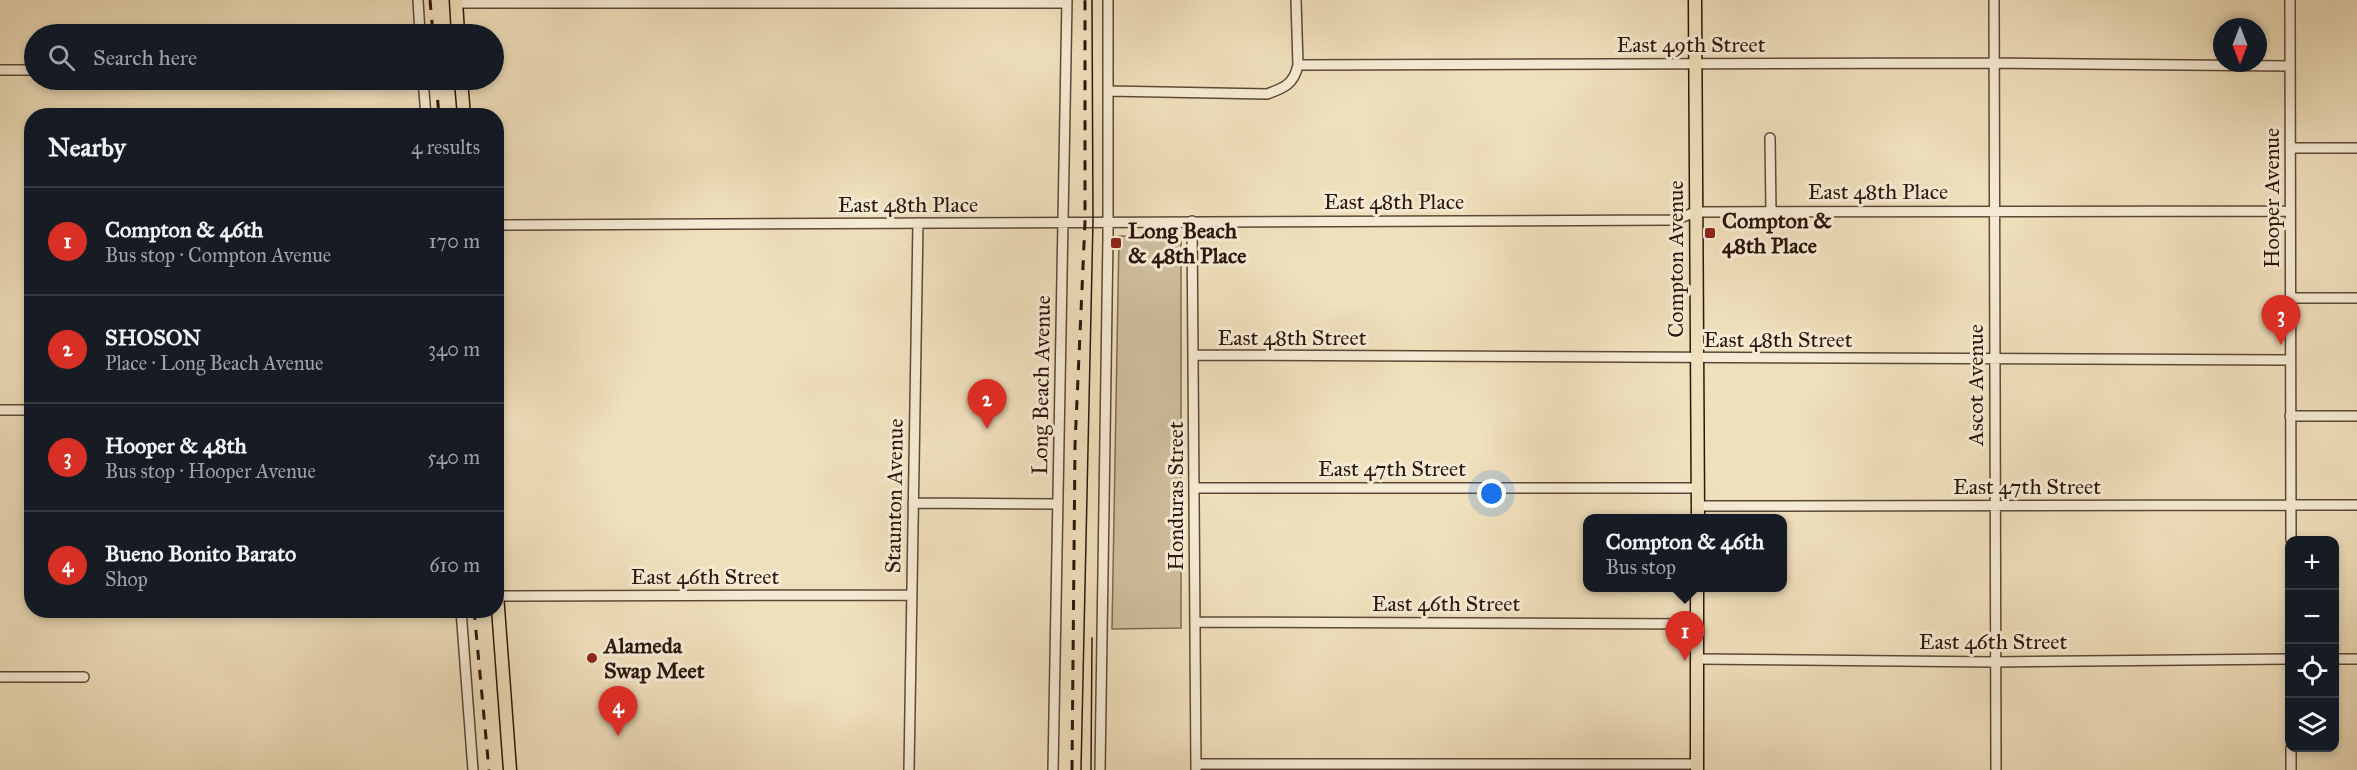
<!DOCTYPE html>
<meta charset="utf-8">
<style>
body{margin:0;font-family:"IM FELL Great Primer",serif;background:#242831;color:#f1f3f6}
.controls{position:absolute;right:18px;bottom:18px;display:grid;overflow:hidden;border-radius:12px;box-shadow:0 3px 9px #0003}
.controls button{width:54px;height:54px;display:grid;place-items:center;padding:0;border:0;border-bottom:2px solid #363941;background:#171b24;color:#f1f3f6;font:30px sans-serif}
.compass{position:absolute;left:2213px;top:18px;width:54px;height:54px;border-radius:50%;background:#171b24;box-shadow:0 3px 9px #0003;rotate:180deg}
.you{position:absolute;left:1492px;top:494px;width:21px;height:21px;margin:-15px;border:4px solid #fff;border-radius:50%;background:#1a73e8;box-shadow:0 0 0 9px #1a73e833}
.badge{display:grid;place-items:center;width:39px;height:39px;border-radius:50%;background:#d93025;color:#fff;font-size:20px;font-weight:700}
.pin{position:absolute;translate:-50% -50px;filter:drop-shadow(0 2px 3px #0008)}
.pin::after{content:'';position:absolute;top:32px;width:21px;height:18px;background:inherit;clip-path:polygon(0 0,100% 0,50% 100%)}
.popup{position:absolute;left:1583px;top:514px;width:204px;height:78px;box-sizing:border-box;display:grid;place-content:center;border-radius:12px;background:#171b24;filter:drop-shadow(0 2px 4px #0005);font-size:20px;white-space:nowrap;color:#9ea1a6}
.popup b{font-size:22px;color:#f1f3f6}
.popup::after{content:'';position:absolute;left:50%;top:100%;margin-left:-12px;border:12px solid transparent;border-top-color:#171b24}
.list{margin:0;padding:0;list-style:none}
h2{display:flex;justify-content:space-between;align-items:center;height:78px;margin:0;padding:0 24px;font-size:26px}
h2 small{font-size:20px;font-weight:400;color:#9ea1a6}
.list li{display:grid;grid-template-columns:39px 1fr auto;gap:18px;align-items:center;box-sizing:border-box;height:108px;padding:0 24px;border-top:2px solid #363941}
.list b{display:block;font-size:22px;white-space:nowrap}
.list p{margin:0;font-size:20px;white-space:nowrap;color:#9ea1a6}
.list em{font-size:20px;font-style:normal;color:#9ea1a6}
.icon{flex:none;width:33px;height:33px;fill:none;stroke:currentColor;stroke-width:2;stroke-linecap:round;stroke-linejoin:round}
.map{position:relative;flex:none;width:2357px;height:770px;overflow:hidden}
.search{position:absolute;background:#171b24;box-shadow:0 3px 9px #0003;left:24px;top:24px;width:480px;height:66px;display:flex;align-items:center;gap:15px;box-sizing:border-box;padding:0 21px;border-radius:33px;color:#9ea1a6;font-size:22px}
.panel{position:absolute;background:#171b24;box-shadow:0 3px 9px #0003;left:24px;top:108px;width:480px;height:510px;border-radius:24px}
.map>svg:first-child{display:block}
.green{fill:#cebd9d;stroke:#7d6954;stroke-width:1.5}
.lines{fill:none;stroke-linecap:round;stroke-linejoin:round}
.minor-casing{stroke:#5d4837;stroke-width:12}
.major-casing{stroke:#2c150b;stroke-width:15}
.minor{stroke:#f5ead3;stroke-width:9}
.major{stroke:#efdfbb;stroke-width:12}
.tram{stroke:#2c150b;stroke-width:1.5}
.rail{stroke:#2c150b;stroke-width:3;stroke-dasharray:10 10;stroke-linecap:butt}
.poi-dot{fill:#8f2418;stroke:#f5ead3;stroke-width:2}
.labels{text-anchor:middle;dominant-baseline:central;stroke-width:6;stroke-linejoin:round;paint-order:stroke}
.street-label{font-size:22px;fill:#2c150b;stroke:#f5ead3}
.poi-label{font-size:22px;font-weight:bold;fill:#2c150b;stroke:#f5ead3;text-anchor:start}
</style>
<div class="map">
<svg width="2357" height="770" viewBox="0 0 2357 770">
<rect width="100%" height="100%" fill="#efdfbb"/>
<filter id="stains"><feTurbulence type="fractalNoise" baseFrequency=".00333" numOctaves="4"/><feColorMatrix values="0 0 0 0 .2 0 0 0 0 .09 0 0 0 0 .02 0 0 0 .5 -.17"/></filter>
<radialGradient id="worn" r=".72"><stop offset=".6" stop-color="#630" stop-opacity="0"/><stop offset="1" stop-color="#630" stop-opacity=".3"/></radialGradient>
<path class="green" d="M1119,236h62v392l-69,1z"/>
<g class="lines">
<defs>
<path id="minor" d="M418,0l2,34
M1296,0l2,65
M1994,0l2,770
M2290,0l1,540
M456,3h611
M0,70h34
M423,80l3,36
M1108,91l159,3c17,-6 27,-10 31,-29l695,-2 297,3
M1770,138l1,74
M2290,148h67
M1192,221l4,549
M496,225l1178,-5 22,-8 594,-1
M2290,298h67
M1194,355l1096,5
M0,410h32
M2290,416h67
M1194,488h504
M913,503l145,1
M1698,506l659,-1
M498,596l414,-1
M461,610l12,160
M1195,622l502,2
M1697,659l298,3 295,-3
M2334,659h23
M0,677h84
M2291,748v22
M1196,764h501
M909,770l9,-547
M1053,770l14,-770
M1100,770l8,-533v-237"/>
<path id="major" d="M456,0l2,34
M1695,0l3,518
M461,80l3,36
M496,581l14,189
M1697,588v182"/>
</defs>
<use href="#minor" class="minor-casing"/>
<use href="#major" class="major-casing"/>
<use href="#minor" class="minor"/>
<use href="#major" class="major"/>
<path class="tram" d="M1081,770l12,-549 -1,-221
M1091,770l1,-132"/>
<path class="rail" d="M430,0l3,34
M436,80l3,36
M474,610l15,160
M1072,770l3,-325 10,-223v-222"/>
</g>
<g class="poi-dot">
<rect x="1704" y="227" width="12" height="12" rx="3"/>
<rect x="1110" y="237" width="12" height="12" rx="3"/>
<circle cx="592" cy="658" r="6"/>
</g>
<g class="labels">
<g class="street-label">
<text x="1691" y="44">East 49th Street</text>
<text x="1878" y="191">East 48th Place</text>
<text transform="translate(2271 198) rotate(-90)">Hooper Avenue</text>
<text x="1394" y="201">East 48th Place</text>
<text x="908" y="204">East 48th Place</text>
<text transform="translate(1675 259) rotate(-90)">Compton Avenue</text>
<text x="1292" y="337">East 48th Street</text>
<text x="1778" y="339">East 48th Street</text>
<text transform="translate(1041 385) rotate(-89)">Long Beach Avenue</text>
<text transform="translate(1975 385) rotate(-90)">Ascot Avenue</text>
<text x="1392" y="468">East 47th Street</text>
<text x="2027" y="486">East 47th Street</text>
<text transform="translate(894 496) rotate(-89)">Staunton Avenue</text>
<text transform="translate(1175 496) rotate(-90)">Honduras Street</text>
<text x="705" y="576">East 46th Street</text>
<text x="1446" y="603">East 46th Street</text>
<text x="1993" y="641">East 46th Street</text>
</g>
<g class="poi-label">
<text x="1722" y="220">Compton &amp;<tspan x="1722" dy="25">48th Place</tspan></text>
<text x="1128" y="230">Long Beach<tspan x="1128" dy="25">&amp; 48th Place</tspan></text>
<text x="604" y="645">Alameda<tspan x="604" dy="25">Swap Meet</tspan></text>
</g>
</g>
<rect width="100%" height="100%" filter="url(#stains)"/>
<rect width="100%" height="100%" fill="url(#worn)"/>
</svg>
<div class="controls">
<button>+</button>
<button>−</button>
<button><svg class="icon" aria-label="locate" viewBox="0 0 24 24"><circle cx="12" cy="12" r="6"/><path d="M12 2v4M12 18v4M2 12h4M18 12h4"/></svg></button>
<button><svg class="icon" aria-label="layers" viewBox="0 0 24 24"><path d="M12 4l9 5-9 5-9-5zM3 14l9 5 9-5"/></svg></button>
</div>
<svg class="compass" viewBox="-18 -18 36 36"><path d="M0-13l5 13h-10z" fill="#e53935"/><path d="M0 13l5-13h-10z" fill="#9ea1a6"/></svg>
<div class="you"></div>
<div class="pin badge" style="left:1685px;top:661px">1</div>
<div class="popup"><b>Compton &amp; 46th</b>Bus stop</div>
<div class="pin badge" style="left:987px;top:429px">2</div>
<div class="pin badge" style="left:2281px;top:345px">3</div>
<div class="pin badge" style="left:618px;top:736px">4</div>
<div class="search"><svg class="icon" aria-label="search" viewBox="0 0 24 24"><circle cx="10" cy="10" r="6"/><path d="M15 15l6 6"/></svg>Search here</div>
<section class="panel">
<h2>Nearby<small>4 results</small></h2>
<ul class="list">
<li><span class="badge">1</span><div><b>Compton &amp; 46th</b><p>Bus stop · Compton Avenue</p></div><em>170 m</em></li>
<li><span class="badge">2</span><div><b>SHOSON</b><p>Place · Long Beach Avenue</p></div><em>340 m</em></li>
<li><span class="badge">3</span><div><b>Hooper &amp; 48th</b><p>Bus stop · Hooper Avenue</p></div><em>540 m</em></li>
<li><span class="badge">4</span><div><b>Bueno Bonito Barato</b><p>Shop</p></div><em>610 m</em></li>
</ul>
</section>
</div>
